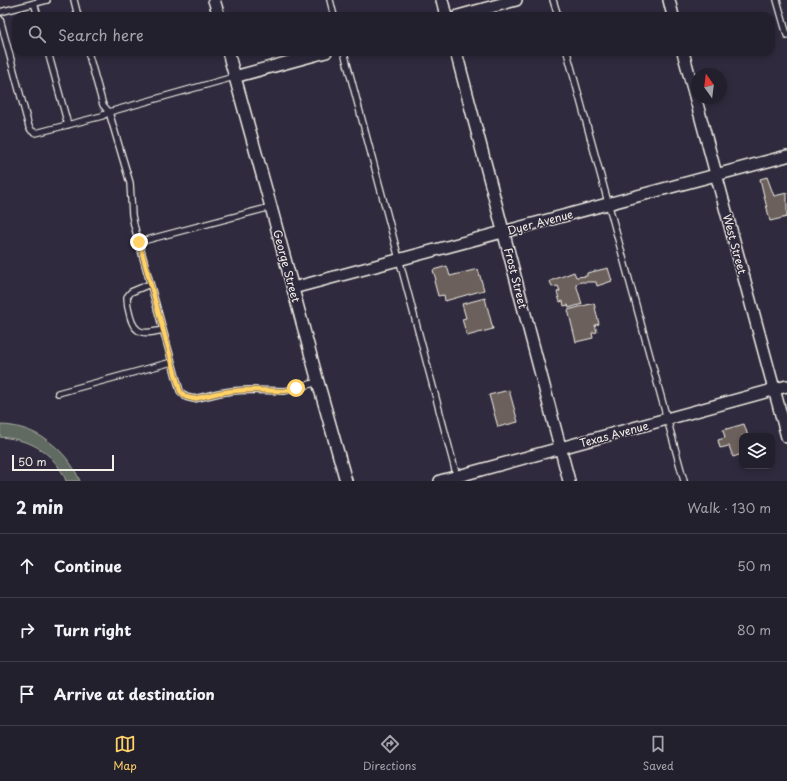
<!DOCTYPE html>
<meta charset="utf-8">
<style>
body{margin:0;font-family:"Playpen Sans",sans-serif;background:#2b2836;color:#f1f3f6}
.controls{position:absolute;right:12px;bottom:12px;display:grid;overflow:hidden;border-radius:8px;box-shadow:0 2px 6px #0003}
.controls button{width:36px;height:36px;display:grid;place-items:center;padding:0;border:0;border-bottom:1px solid #403e4a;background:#23202e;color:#f1f3f6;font:20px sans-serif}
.compass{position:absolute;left:691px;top:68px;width:36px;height:36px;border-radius:50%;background:#23202e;box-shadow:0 2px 6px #0003;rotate:346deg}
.scale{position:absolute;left:12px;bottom:10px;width:102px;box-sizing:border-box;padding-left:4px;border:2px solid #f4f1e8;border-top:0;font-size:11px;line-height:14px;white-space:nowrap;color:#f4f1e8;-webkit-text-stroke:3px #2f2a3d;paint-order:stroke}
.stop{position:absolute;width:12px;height:12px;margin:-9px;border:3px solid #ffd166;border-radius:50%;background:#fff}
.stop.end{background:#ffd166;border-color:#fff;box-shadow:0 1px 4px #0008}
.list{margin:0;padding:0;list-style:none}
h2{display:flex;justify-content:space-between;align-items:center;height:52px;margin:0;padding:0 16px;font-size:17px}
h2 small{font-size:13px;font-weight:400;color:#a3a3aa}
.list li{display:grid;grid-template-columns:26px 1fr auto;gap:12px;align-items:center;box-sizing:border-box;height:64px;padding:0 16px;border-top:1px solid #403e4a}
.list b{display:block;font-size:15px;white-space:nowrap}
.list em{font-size:13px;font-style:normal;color:#a3a3aa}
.icon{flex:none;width:22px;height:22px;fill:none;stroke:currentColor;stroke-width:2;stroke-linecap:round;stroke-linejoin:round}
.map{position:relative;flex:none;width:787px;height:481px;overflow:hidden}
.search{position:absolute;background:#23202e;box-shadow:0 2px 6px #0003;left:12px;right:12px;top:12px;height:44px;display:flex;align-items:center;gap:10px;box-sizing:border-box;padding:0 14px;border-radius:12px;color:#a3a3aa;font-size:15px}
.sheet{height:244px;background:#23202e}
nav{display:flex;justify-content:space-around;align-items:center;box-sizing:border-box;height:56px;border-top:1px solid #403e4a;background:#23202e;font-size:11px;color:#a3a3aa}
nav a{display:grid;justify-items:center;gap:2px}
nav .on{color:#ffd166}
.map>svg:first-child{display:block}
.green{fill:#606b60;stroke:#aaaea4}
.building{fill:#6c615c;stroke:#f4f1e8}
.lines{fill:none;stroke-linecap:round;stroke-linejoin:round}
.lane-casing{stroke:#f4f1e8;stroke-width:8}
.street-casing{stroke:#f4f1e8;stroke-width:14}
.lane{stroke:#2f2a3d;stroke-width:5.5}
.street{stroke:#2f2a3d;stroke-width:11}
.route{stroke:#ffd166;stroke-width:5}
.labels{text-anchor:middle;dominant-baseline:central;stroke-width:3;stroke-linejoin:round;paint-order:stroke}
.street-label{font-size:11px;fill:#f4f1e8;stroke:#2f2a3d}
</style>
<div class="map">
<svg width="787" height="481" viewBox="0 0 787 481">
<rect width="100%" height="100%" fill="#2f2a3d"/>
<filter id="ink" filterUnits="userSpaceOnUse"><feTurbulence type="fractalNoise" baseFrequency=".025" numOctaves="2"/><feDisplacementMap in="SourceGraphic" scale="8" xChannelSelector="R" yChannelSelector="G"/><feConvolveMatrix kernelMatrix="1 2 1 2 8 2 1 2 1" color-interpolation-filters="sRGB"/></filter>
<g filter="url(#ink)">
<path class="green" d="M0,425c35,0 67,24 80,56h-14c-6,-17 -23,-34 -41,-39 -8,-3 -16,-4 -25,-5z"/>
<path class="building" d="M767,177l7,19 13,-3v24l-17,4 -10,-42z
M447,266l3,10 28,-7 6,21 -39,11 -1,-6 -6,1 -4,-15 2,-1 -3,-10z
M608,268l4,13 -15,5 -1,-4h-15l-5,2 6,20 -13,4 -1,-3 -4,1 -1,-5 -3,1 -3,-10 3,-1 -2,-5 -6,1 -2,-6 24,-9 2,5 11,-1v-3z
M485,298l8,31 -26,7 -5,-17 4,-1 -4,-14z
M594,303l5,21 -4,1 2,7 -5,1 1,5 -17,4 -8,-32z
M509,390l9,32 -20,5 -9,-32z
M744,424l4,12h-6v18l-9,3 -4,-11 -9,2 -2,-8 7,-2 -2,-8z"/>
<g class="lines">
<defs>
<path id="lane" d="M74,0l4,16
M330,0l4,16
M553,0l5,16
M777,0l10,35
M34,3l4,13
M0,12l47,-12
M0,19l29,108 3,4 4,2 66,-17 7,-4 -6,-7 -15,-53
M48,52l20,73
M344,52l113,425
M567,52l117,429
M234,77l-125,35 21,71 2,32 2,10 46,166 6,6 8,2 25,-6 13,-2 16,-1 37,1 33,-9
M139,242l132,-35
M150,284l-19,8 -4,5c0,7 1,13 3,19 5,20 16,18 33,14
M58,393l114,-31"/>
<path id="street" d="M214,0l5,16
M442,0l4,16
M669,0l4,16
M458,16l58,-16
M228,52l43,155 47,175 28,99
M456,52l113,429
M683,52l104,385
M234,77l92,-25
M293,288l494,-132
M440,481l347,-95"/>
</defs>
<use href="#lane" class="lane-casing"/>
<use href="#street" class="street-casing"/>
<use href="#lane" class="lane"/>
<use href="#street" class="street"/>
</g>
</g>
<g class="lines" filter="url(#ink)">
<path class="route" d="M139,242l41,149 6,6 8,2 24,-6 14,-2 16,-1 37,1 11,-3"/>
</g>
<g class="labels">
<g class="street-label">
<text transform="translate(540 222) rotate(-15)">Dyer Avenue</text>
<text transform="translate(735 244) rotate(75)">West Street</text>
<text transform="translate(287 266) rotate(75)">George Street</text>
<text transform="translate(516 278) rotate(76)">Frost Street</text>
<text transform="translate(614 434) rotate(-15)">Texas Avenue</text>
</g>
</g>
</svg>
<div class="controls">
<button><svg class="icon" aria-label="layers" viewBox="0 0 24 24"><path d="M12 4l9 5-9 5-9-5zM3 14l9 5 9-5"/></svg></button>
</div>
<svg class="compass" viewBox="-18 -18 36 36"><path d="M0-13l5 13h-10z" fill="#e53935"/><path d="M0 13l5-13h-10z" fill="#a3a3aa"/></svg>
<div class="scale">50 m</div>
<div class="stop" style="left:296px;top:388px"></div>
<div class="stop end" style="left:139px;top:242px"></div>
<div class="search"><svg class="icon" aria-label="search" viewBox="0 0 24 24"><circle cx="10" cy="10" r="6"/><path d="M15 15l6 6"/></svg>Search here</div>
</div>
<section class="sheet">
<h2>2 min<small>Walk · 130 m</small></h2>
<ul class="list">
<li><svg class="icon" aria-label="ahead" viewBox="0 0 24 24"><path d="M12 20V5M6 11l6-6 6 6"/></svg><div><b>Continue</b></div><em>50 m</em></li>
<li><svg class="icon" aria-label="right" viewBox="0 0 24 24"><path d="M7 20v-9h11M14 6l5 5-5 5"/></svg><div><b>Turn right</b></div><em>80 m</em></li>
<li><svg class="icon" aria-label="arrive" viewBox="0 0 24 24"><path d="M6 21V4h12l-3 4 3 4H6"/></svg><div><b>Arrive at destination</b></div></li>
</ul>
</section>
<nav>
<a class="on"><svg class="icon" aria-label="map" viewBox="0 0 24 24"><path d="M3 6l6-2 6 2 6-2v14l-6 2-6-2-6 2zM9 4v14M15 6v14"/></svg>Map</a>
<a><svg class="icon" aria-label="directions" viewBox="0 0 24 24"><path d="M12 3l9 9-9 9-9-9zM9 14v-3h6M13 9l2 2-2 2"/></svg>Directions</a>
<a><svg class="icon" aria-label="saved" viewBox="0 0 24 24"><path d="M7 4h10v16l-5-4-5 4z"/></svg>Saved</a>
</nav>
